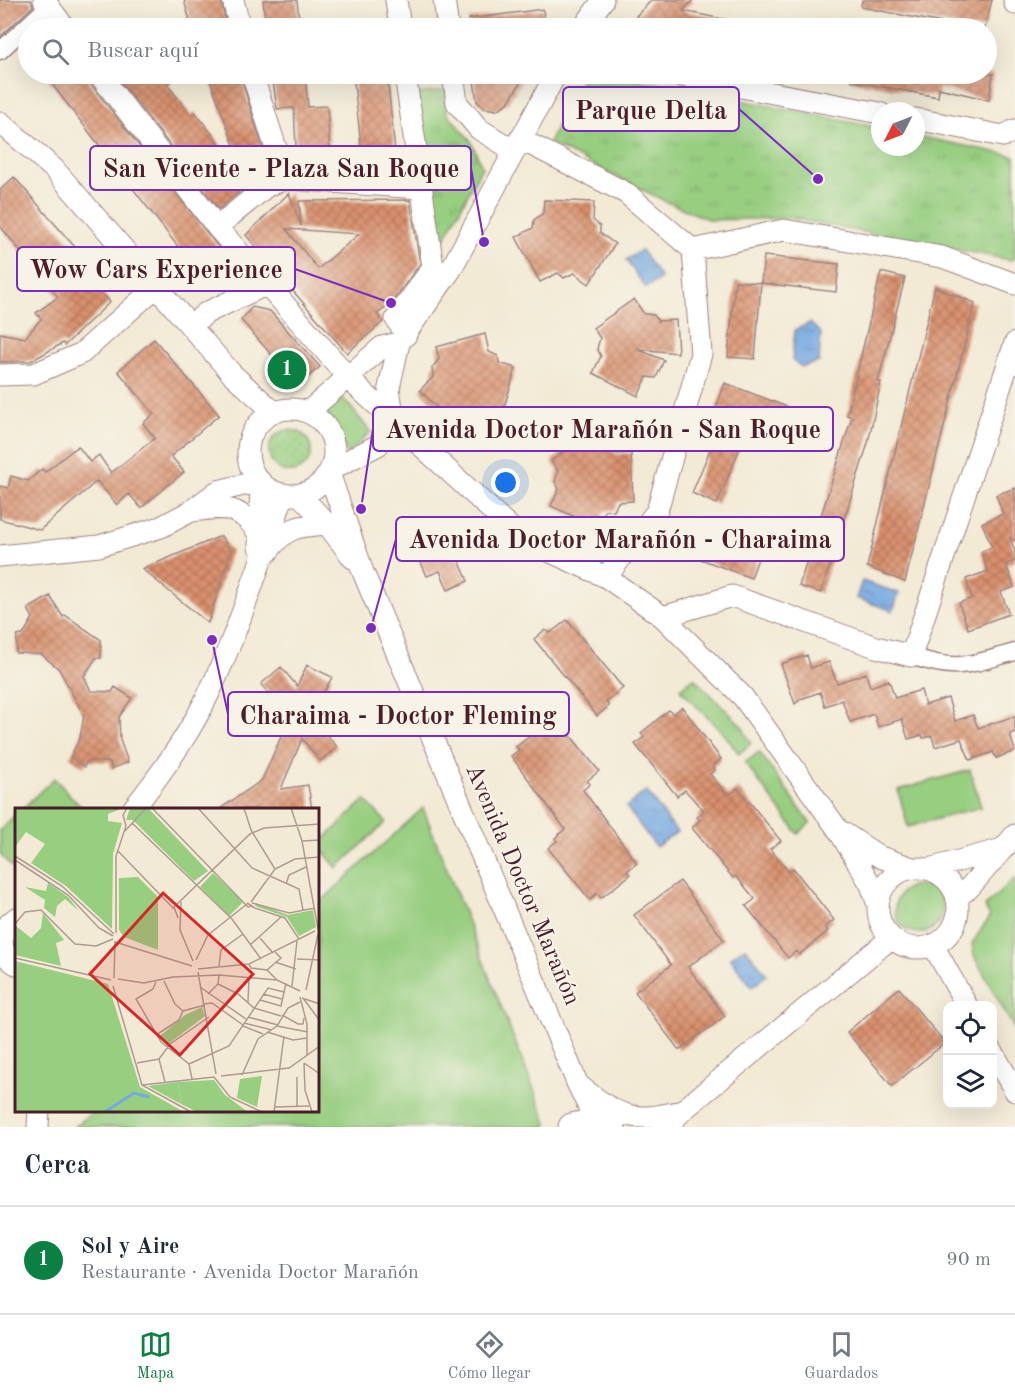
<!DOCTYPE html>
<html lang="es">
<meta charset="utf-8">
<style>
body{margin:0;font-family:"Old Standard TT",serif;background:#f6f6f7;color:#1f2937}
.controls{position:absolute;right:18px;bottom:18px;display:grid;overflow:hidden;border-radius:12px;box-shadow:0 6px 24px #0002}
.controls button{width:54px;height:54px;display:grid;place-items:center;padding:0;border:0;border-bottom:2px solid #e0e1e3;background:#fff;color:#1f2937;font:30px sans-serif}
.compass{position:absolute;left:871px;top:102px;width:54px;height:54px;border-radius:50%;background:#fff;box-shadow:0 6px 24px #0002;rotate:228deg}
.you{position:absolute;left:506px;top:483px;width:21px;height:21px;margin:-15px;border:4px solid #fff;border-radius:50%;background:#1a73e8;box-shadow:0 0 0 9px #1a73e833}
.badge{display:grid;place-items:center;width:39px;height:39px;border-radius:50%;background:#0b8043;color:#fff;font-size:20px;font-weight:700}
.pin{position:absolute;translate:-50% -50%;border:3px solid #fff;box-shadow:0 2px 6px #0006}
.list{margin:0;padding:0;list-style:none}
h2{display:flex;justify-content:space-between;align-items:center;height:78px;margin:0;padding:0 24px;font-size:26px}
h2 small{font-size:20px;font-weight:400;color:#747a83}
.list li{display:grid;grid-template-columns:39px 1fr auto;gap:18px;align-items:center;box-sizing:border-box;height:108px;padding:0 24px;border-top:2px solid #e0e1e3}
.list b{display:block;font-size:22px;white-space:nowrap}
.list p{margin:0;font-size:20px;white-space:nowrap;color:#747a83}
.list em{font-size:20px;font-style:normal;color:#747a83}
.icon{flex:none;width:33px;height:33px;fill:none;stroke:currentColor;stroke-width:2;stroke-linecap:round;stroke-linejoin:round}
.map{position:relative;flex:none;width:1015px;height:1127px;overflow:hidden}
.search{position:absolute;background:#fff;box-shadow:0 6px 24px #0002;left:18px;right:18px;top:18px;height:66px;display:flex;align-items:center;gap:15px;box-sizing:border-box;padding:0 21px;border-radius:33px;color:#747a83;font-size:22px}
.sheet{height:186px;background:#fff}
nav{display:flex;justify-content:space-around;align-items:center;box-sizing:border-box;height:84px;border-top:2px solid #e0e1e3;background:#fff;font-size:16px;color:#747a83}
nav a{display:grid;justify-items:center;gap:3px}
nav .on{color:#0b8043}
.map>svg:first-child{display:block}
.grass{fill:#97ce80;stroke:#707656;stroke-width:1.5}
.park{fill:url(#park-tufts);stroke:#707656;stroke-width:1.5}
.garden{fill:url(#garden-dots);stroke:#707656;stroke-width:1.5}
.water{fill:url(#water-ripples);stroke:#606486;stroke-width:1.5}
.building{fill:url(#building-cross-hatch);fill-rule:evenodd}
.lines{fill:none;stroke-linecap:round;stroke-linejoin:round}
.pedestrian-casing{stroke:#9e8480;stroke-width:19}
.minor-casing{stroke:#9e8480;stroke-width:23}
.tertiary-casing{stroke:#9e8480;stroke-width:29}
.pedestrian{stroke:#fff;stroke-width:16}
.minor{stroke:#fff;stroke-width:21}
.tertiary{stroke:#fff;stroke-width:27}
.labels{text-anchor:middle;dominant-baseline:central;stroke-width:4.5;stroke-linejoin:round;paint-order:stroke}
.street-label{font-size:24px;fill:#4a1f2b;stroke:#f7f3e8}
.inset-river{fill:none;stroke:#75a9e1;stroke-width:3}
.inset-road{fill:none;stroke:#af9991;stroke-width:1.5}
.view{fill:#d62828;fill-opacity:0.15;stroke:#d62828;stroke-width:3}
.inset-edge{fill:none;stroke:#4a1f2b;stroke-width:3}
.leader{fill:none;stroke:#7b2cbf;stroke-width:2}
.callout-dot{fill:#7b2cbf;stroke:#f7f3e8;stroke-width:2}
.callout{fill:#f7f3e8;stroke:#7b2cbf;stroke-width:2}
.callout-label{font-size:26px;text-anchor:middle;font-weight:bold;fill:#4a1f2b}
</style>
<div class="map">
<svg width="1015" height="1127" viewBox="0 0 1015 1127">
<defs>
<pattern id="park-tufts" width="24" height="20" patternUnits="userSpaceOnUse" patternTransform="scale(1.5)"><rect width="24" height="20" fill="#97ce80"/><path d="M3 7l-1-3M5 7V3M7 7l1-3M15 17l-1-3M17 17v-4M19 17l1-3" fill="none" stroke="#84b06f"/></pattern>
<pattern id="garden-dots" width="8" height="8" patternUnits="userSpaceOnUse" patternTransform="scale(1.5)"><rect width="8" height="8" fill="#97ce80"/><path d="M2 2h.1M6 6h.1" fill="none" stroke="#84b06f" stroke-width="1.8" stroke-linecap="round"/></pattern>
<pattern id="water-ripples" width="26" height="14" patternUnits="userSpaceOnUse" patternTransform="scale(1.5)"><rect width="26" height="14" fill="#75a9e1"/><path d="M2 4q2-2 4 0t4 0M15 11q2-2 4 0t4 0" fill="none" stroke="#6289b7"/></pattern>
<pattern id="building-cross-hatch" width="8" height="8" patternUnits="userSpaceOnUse" patternTransform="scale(1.5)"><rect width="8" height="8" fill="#d9916e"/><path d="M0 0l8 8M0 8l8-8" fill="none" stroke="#b2765b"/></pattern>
</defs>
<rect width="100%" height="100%" fill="#f7f3e8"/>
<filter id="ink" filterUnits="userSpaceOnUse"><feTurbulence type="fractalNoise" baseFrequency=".0167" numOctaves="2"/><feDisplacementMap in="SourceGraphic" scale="12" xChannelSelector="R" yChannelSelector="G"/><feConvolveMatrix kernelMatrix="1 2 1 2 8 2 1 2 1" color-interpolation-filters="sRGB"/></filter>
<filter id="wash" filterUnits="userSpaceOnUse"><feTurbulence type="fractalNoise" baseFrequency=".008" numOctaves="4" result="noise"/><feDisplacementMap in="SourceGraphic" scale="24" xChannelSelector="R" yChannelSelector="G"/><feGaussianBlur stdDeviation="1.35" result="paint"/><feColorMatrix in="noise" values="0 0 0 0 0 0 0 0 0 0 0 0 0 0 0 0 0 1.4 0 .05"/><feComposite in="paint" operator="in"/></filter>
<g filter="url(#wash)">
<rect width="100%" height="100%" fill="#f3ead5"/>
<path class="grass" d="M343,398l28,34 -24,22 -10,-28 -12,-15z
M694,678l47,47 10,18 -12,11 -13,-18 -46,-47z
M759,752l51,71 -12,11 -53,-71z
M970,770l11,37 -73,20 -10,-37z
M54,778l29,31h-61z
M365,800l21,22 -49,46 -19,-23z
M423,808l124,315 -1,4h-471l18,-16 225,-1v-206z
M16,814v58l-16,-18v-24z
M1015,878v152l-41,-74 -2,-12 18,-28 -6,-9z
M895 909a24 24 0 1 1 48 0a24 24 0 1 1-48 0Z"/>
<path class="park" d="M587,74h22l271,54v19h36v-11l99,20v102l-4,2 -221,-42 -80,2 -43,-18 -118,-59 24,-52z
M447,90v23l24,28 11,26 -40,77 -26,-150z"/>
<path class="garden" d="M269 451a21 21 0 1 1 42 0a21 21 0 1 1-42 0Z"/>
<path class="water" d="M641,250l20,28 -15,10 -20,-28z
M810,323l11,10 -2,29 -17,5 -10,-7 3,-30z
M862,581l37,12 -6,18 -37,-13z
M646,791l31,41 -21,15 -30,-40z
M745,947l22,28 -15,12 -22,-29z"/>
<g id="blocks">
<path class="building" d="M0,0h31l2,6 -33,31z
M184,0h37l6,28h-35z
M263,0h34l3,28h-34z
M652,0h41l-10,11 50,10v7h-83l-14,-12z
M862,0h130l-7,28h-18l-106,-21z
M543,9l2,19h-75l-1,-9z
M44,74h43l2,8 155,198 -26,6 -22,-22 -3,2z
M129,74h51l-13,10 24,31 4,-3 46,59 -1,20 -21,18 -99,-128z
M208,74h32l29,95 -3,3 -22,1z
M272,74h33l3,33 19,-1 4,63 -34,-2 -3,-59 -17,1z
M353,74h34l10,97h-33z
M473,74h53l-18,29 -11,7 -13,-2 -7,-7z
M853,74h140l-4,26 -50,-12 -1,9 -86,-16z
M14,177l80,92 -8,6 24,27 -45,43 -2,-2 -32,18 -31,1v-29l25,5 16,-19 -5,-6 22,-16 -58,-71v-36z
M289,193l12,33 -2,-25 111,-1 10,64 -30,41 -13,9 6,8 -36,31 -68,-78 3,-4 -5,1 -31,-37zM286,229l17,1 56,4 -41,35z
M544,200l50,2 -1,18 7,6v7l15,11 -26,40 -15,-11 -10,5 -6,-5 -18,9 -24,-45 17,-9 1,-8 9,-7z
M764,256l75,8 -3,28 -75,-9z
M881,272l24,6 -27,104h3l-13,61 -47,150 -22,-7 53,-169 -5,-2z
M735,281l26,2 -6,76 -27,-2z
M935,287l40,16 -70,279 -38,-15z
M634,299l10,15 10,1 4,6 18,-1 2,33 -41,-4 27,11 -8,18 -9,-1 -9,19 -45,-23 8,-17 -4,-7 3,-11 -7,-10z
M252,307l18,4 50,56 -22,18 -57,-65z
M485,334l4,18 9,4 1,7 17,5 -14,46 -17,-5 -8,7 -7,-4 -15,14 -35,-36 13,-13 -1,-9 7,-9 -3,-12z
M154,339l65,76 -48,41 13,16 -43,36 -12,-14 -12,11 -20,-24 -57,49 -40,-11v-33l8,2 3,-12 17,5 14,-12 3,3 33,-26 12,16 9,-7 12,18 44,-35 -12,-15 11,-9 -36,-43z
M725,383l70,27 -10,25 -34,-14 -34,83 -25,-11 34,-82 -10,-3z
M592,431l10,15 10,2 4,6 15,-1 2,48 -15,1 -4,9 -9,-1 -8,17 -46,-21 8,-17 -4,-7 3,-11 -7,-10z
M1015,488v53l-5,-3 5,13v10l-9,3 8,23 -13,5 8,22 -41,15 -9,-26 13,-5 -6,-19 22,-8 -7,-19 11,-5 -10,-24 21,-9 -7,-19z
M692,526l68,27 -9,25 -69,-26z
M221,536l10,15 -23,72 -66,-54z
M452,544l16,37 -20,9 -8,-19 -13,5 -8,-18z
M50,596l13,21 2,-2 36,25v18h-5l-12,18 7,15 21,1 3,-5 17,11 -13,19 1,23 8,22 -17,7 -1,-7 -23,-1 -3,6 -14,-10 10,-19 4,-22 -25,-47 -18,-15 -25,-1 1,-17 6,-1 10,-17 -5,-9z
M567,620l56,68 -17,14 3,4 -12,10 -63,-77 11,-9 5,3z
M807,655l4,13 18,-6 8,21 29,-10 4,14 19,-7 6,18 26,-8 4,15 23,-7 7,23 18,-6 5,13 37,-12v16l-5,2 5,17 -19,7 -3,-6 -23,8 -9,-21 -26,8 -3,-11 -9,2 -1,-3 -14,4 -6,-20 -24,8 -4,-13 -24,8 -8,-22 -17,6 -5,-14 -19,7 -6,5 -14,-40z
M307,665l25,12 -13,25 4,28 14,17 -17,14 -18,-22 -21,50 27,-4 4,24h-92l42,-29 19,-43 -4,-33 -16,-20 20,-17 16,19z
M682,707l39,52 -8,7 2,4 -5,4 18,22 10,-8 18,22 25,31 -11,8 19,23 4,-4 41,52 -9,7 3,4 -29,24 -3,-4 -8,7 -42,-52 9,-7 -19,-23 -3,2 -41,-50 8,-8 -3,-3 7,-6 -19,-21 -8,6 -42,-52 9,-7 -3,-4 28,-23 4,4z
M558,720l41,51 -12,10 3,3 -7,6 54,73 -10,8 3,4 -29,23 -4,-5 -7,7 -42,-52 9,-7 -2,-3 10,-9 -54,-73 8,-6 -3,-3 29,-23 3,4z
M680,881l44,59 -36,27 37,49 -46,34 -44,-58 36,-27 -37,-50z
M899,988l46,55 -53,43 -45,-54z"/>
</g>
</g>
<g filter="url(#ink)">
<use href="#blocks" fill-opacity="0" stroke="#9e8480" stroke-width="1.5"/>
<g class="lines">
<defs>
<path id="pedestrian" d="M0,51l46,-43
M911,656c47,16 57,9 104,-4"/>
<path id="minor" d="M44,0l21,28
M233,0l7,28
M396,0l4,28
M444,0l4,28
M1014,0l1,4
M583,28l20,-28
M99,74l118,153 137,157 170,156 82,37 57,40 80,80 96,134 32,54 6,17
M252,74l34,105
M405,74l28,193 -37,52 10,16
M453,74l4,29 22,26 34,21
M672,74l208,39
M916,119l87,17 12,-6
M0,122l54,47 178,205 42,38
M520,139l106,54 67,57 91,-20 158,27 73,27
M217,227l50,-41 19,-7 135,9
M191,326l15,-13 59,-28
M0,375l34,-1 48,-21 74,-66
M248 452a43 43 0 1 1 86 0a43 43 0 1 1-86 0Z
M308,412l74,-65 17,-4
M330,470l48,-25 16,-23 -5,-34 10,-45 51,-72 106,-197
M329,473l34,99 215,513 18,37
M299,494l28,30 26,34
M192,511c33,-4 47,-7 67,23
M259,547l2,-65
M267,553c18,-26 30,-27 60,-29
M0,556l99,-10 62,-19 30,-16 27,-20 42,-10
M606,577l51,-66 44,-157 -8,-104
M663,617l69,-21 144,51 35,9 104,-313
M133,809c28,-35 56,-74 75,-114 31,-65 52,-134 76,-201
M842,832l38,25 32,11
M878 908a40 40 0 1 1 80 0a40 40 0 1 1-80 0Z
M929,869l70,-19
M957,897l12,-9 46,-53
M16,918l-12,10c-4,15 -2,28 12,36
M933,945l34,61
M992,1051l23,40
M581,1087c40,31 51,36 101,24
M38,1127l1,-17
M667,1127l15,-16 209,-173"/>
<path id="tertiary" d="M572,1127l24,-5 16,5"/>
</defs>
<use href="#pedestrian" class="pedestrian-casing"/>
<use href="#minor" class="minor-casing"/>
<use href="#tertiary" class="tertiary-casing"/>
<use href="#pedestrian" class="pedestrian"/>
<use href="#minor" class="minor"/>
<use href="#tertiary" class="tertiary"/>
</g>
</g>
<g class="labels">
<g class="street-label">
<text transform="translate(522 885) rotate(67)">Avenida Doctor Marañón</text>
</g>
</g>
<g transform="translate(15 808)">
<rect width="304" height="304" fill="#f3ead5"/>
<path d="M0,0h108l-15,6v7l14,2 -9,31 -1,75 -46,-43 -35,-23 14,-19 -19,-12 -11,15zM123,69l20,20v53l-34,-13 -5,-7v-52zM33,75l20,14 11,14 -14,-12 -8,7 -2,11 -11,-9 1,-8 -20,-13 21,4zM0,153l93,23 32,103 44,25h-169zM163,274l3,22 -33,-18z" fill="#97ce80"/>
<path d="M115,0h18l60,63 -14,10 -61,-61h-7zM198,65l30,29 -14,14 -29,-29zM241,95l32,12 25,-5 3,17 -17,9 -12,-19 -32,-11zM28,105l21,27 -8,3 5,23 -46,-11 1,-29 15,12 10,-10zM187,199l3,9 -37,28 -7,-4 -1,-4 25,-21zM247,268l-5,31 -20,-9 3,-19zM199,272l11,15 23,17h-51l-16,-8 -3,-22z" fill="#97ce80"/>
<path class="inset-river" d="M90,304l29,-19 15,4"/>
<path class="inset-road" d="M137,0l96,99 4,-1 -5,-3M183,0l54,60 47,21 4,21M229,0l7,22 24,39M276,0l11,33 16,88M117,15l100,96 29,40M110,23l21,-23M287,33l18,-1M102,42l57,59M0,48l47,30 52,48M0,52l53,35 31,33 14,8M271,76l3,-9 17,-8M166,94l-1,28 13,31M236,94l24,-33 20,-10 25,-2M237,95l37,10 26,-5M237,99l33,11 14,21M163,110l-4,-11 76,-73 14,-6 56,-4M0,116l10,-12 16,-2 34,34 21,2 17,-7M101,125v-77l10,-30 -3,-11 4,-7M245,130l13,15M100,134l77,24M235,137l31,-28M0,150l96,22M282,151l23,1M181,152l12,-25 39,-31M260,154l21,7M234,156l2,4 16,2 10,10M204,158l2,-16 22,-16M183,161l51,-5 66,-33M252,162l14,-12 -6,-6M183,164l18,102M99,170l1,-37M103,171l26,4 29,-6 46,-2 58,5 23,11M149,173l11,23 8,7M141,174l-3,7 -17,10 25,43 28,22 3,15M203,176l20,10 16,14 27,8M98,178l29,99 49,27M277,178l5,-45M185,179l46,32M291,182l12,-56M193,186l10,-10 1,-9M248,186l19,5M285,189l7,27v32M287,190l18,6M288,190l17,23M245,192l21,6 5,-23M233,194l1,-25M189,196l8,-1 31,22M267,207l16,9h5l1,-6M233,209l30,8M229,215l28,7M228,218l20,8M262,218l31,6M252,224l26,8 14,-2M141,227l23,-15 4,-9 22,-6M144,251l6,23M122,255l22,-4 11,-15 39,-27M289,255l1,27 7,22M289,255l16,11M174,256l40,-18 39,-58 16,4M227,267l16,-36 19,-13 11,-18 12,-6M206,268l68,-8 31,-22M199,269l16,20 32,15M282,269v29M127,277l72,-8M260,299l34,-1M259,304l10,-76"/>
<path class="view" d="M148,85l90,81 -73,81 -90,-81z"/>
<rect width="304" height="304" class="inset-edge"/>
</g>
<path class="leader" d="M818 179L739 109M484 242L471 168M391 303L295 269M361 509L373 429M371 628L396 539M212 640L228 714"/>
<g class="callout-dot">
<circle cx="818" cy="179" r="6"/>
<circle cx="484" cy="242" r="6"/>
<circle cx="391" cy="303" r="6"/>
<circle cx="361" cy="509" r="6"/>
<circle cx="371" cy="628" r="6"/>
<circle cx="212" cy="640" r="6"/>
</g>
<g class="callout">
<rect x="563" y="87" width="176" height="44" rx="6"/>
<rect x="90" y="146" width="381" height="44" rx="6"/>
<rect x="17" y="247" width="278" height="44" rx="6"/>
<rect x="373" y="407" width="460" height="44" rx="6"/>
<rect x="396" y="517" width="448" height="44" rx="6"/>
<rect x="228" y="692" width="341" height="44" rx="6"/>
</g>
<g class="callout-label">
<text x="651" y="119">Parque Delta</text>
<text x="281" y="177">San Vicente - Plaza San Roque</text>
<text x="156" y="278">Wow Cars Experience</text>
<text x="603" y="438">Avenida Doctor Marañón - San Roque</text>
<text x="620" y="548">Avenida Doctor Marañón - Charaima</text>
<text x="398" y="724">Charaima - Doctor Fleming</text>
</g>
</svg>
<div class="controls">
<button><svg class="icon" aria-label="locate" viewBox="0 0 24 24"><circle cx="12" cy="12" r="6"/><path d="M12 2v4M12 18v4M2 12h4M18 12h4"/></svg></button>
<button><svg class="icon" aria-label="layers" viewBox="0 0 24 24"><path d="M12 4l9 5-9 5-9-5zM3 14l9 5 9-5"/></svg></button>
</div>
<svg class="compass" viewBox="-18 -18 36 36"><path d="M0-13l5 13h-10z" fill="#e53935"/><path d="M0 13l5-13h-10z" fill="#747a83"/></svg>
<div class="you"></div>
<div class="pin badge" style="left:287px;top:370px">1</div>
<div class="search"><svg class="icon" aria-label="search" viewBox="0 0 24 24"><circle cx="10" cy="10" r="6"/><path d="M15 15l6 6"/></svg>Buscar aquí</div>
</div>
<section class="sheet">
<h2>Cerca<small></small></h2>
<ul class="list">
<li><span class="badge">1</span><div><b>Sol y Aire</b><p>Restaurante · Avenida Doctor Marañón</p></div><em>90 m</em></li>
</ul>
</section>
<nav>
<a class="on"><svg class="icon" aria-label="map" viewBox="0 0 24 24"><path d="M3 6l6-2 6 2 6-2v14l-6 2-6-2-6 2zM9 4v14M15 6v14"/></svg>Mapa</a>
<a><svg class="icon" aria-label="directions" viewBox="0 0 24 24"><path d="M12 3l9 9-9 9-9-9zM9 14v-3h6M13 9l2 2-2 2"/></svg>Cómo llegar</a>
<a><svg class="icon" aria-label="saved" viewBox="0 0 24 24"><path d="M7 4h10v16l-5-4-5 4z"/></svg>Guardados</a>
</nav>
